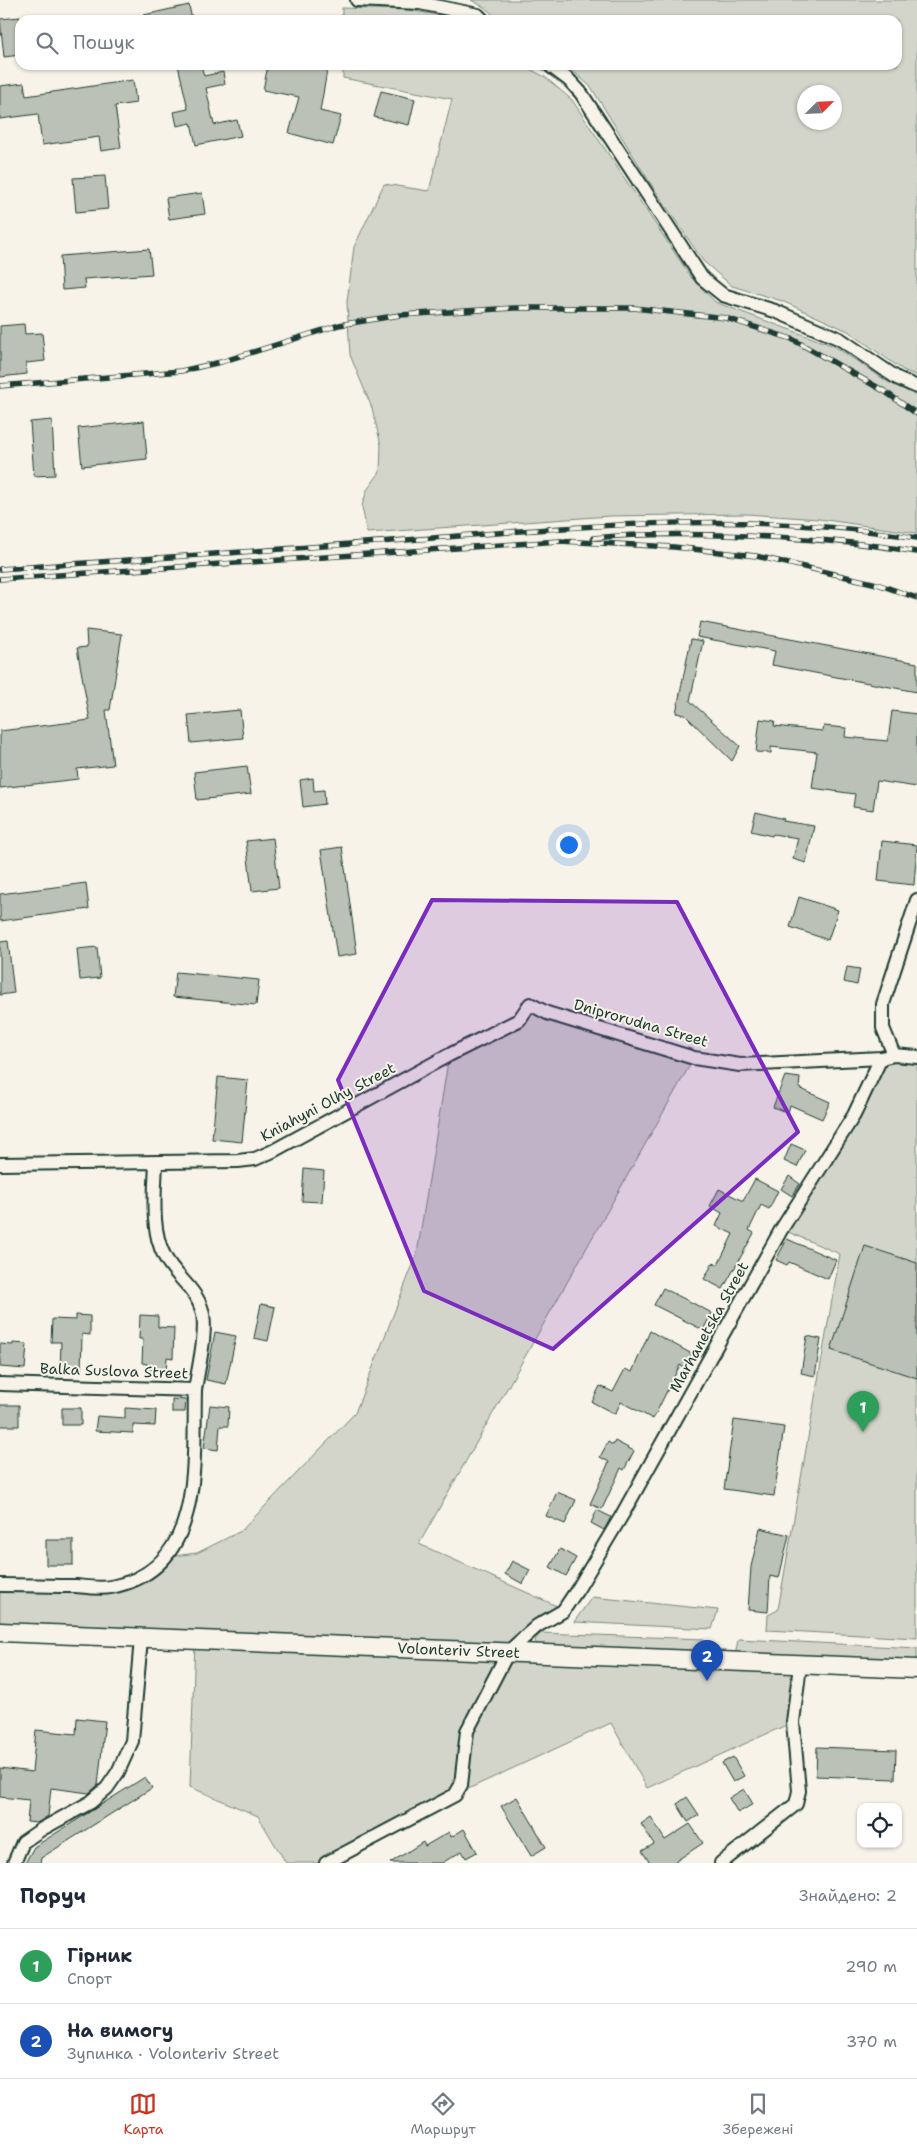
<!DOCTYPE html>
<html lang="uk">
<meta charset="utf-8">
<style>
body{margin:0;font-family:"Shantell Sans",sans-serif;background:#f6f6f7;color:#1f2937}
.controls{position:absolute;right:15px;bottom:15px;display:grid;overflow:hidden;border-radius:10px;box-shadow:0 1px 4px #0004}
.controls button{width:45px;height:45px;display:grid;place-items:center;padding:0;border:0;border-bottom:1px solid #e0e1e3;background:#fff;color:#1f2937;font:25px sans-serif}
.compass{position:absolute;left:797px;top:85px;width:45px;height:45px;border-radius:50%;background:#fff;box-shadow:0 1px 4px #0004;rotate:66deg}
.you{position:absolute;left:568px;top:844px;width:18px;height:18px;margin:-12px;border:4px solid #fff;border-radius:50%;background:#1a73e8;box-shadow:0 0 0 8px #1a73e833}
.badge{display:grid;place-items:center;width:32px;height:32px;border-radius:50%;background:#c8321e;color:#fff;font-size:16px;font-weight:700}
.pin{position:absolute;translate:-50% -41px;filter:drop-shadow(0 1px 2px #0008)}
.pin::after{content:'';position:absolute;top:26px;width:18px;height:15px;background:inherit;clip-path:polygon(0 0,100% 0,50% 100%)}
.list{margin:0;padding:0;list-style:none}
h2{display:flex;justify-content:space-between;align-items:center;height:65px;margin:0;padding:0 20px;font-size:21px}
h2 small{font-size:16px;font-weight:400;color:#747a83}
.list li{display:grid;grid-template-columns:32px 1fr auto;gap:15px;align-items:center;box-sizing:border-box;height:75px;padding:0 20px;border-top:1px solid #e0e1e3}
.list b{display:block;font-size:19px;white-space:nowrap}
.list p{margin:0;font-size:16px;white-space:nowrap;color:#747a83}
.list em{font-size:16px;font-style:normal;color:#747a83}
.icon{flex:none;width:28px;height:28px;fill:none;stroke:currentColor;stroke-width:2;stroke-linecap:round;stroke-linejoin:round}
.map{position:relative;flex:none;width:917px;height:1863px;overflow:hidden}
.search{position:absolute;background:#fff;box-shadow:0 1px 4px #0004;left:15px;right:15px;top:15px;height:55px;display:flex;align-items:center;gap:12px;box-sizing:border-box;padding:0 18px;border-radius:15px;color:#747a83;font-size:19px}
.sheet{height:215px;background:#fff}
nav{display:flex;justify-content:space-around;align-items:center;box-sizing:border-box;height:70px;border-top:1px solid #e0e1e3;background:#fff;font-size:14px;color:#747a83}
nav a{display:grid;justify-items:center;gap:2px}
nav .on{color:#c8321e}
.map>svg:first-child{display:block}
.green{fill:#d3d5ca;stroke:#79897f;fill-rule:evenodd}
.building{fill:#bbc1b6;stroke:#1f3d34}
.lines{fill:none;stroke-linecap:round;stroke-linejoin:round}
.street-casing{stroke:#1f3d34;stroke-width:16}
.secondary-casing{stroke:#1f3d34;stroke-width:21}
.street{stroke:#f7f3e8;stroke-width:12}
.secondary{stroke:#f7f3e8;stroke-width:18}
.rail-casing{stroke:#1f3d34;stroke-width:5.5}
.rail{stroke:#f7f3e8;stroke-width:4;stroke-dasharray:11;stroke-linecap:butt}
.marked{fill:#7b2cbf;fill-opacity:0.2;stroke:#7b2cbf;stroke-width:4;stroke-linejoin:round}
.labels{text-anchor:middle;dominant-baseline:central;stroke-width:4;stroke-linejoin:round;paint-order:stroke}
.street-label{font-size:15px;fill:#1f3d34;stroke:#f7f3e8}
</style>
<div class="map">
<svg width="917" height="1863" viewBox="0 0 917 1863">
<rect width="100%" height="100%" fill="#f7f3e8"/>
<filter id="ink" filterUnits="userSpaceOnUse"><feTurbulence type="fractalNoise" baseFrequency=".02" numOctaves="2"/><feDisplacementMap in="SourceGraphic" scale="10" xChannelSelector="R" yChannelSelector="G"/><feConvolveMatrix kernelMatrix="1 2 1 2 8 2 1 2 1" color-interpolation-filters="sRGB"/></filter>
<g filter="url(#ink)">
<path class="green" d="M471,0h446v376l-14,-6 -55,-39 -66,-30 -50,-15 -29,-25 -54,-80 -58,-94 -25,-22h331v-45h-397l-16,-13zM804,92h30v30h-30z
M342,8l66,2 58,10h-124z
M343,65h179l23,12 27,23 119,177 24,25 119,44 54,36 29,14v137l-98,-14 -73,-5 -136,2 -243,17 -5,-27 5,-16 13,-18 1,-27 -9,-37 -22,-53 -3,-53 7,-55 30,-63 45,7 23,-92 -109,-21z
M530,1004l164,54 -275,486 140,63 -50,45 291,13 -7,57 -146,66 -36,-65 -156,72 -129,68h-40l-28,-47 -68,-29 5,-147 -195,-8v-47l109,2 57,-30 31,-4 44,-22 114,-118 62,-159 32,-199 70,-35z
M901,1060l16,1v577l-150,-8 1,-15 10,-5 62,-356 -52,-22 71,-113 19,-46 7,-9z
M592,1597l126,13 -6,19 -138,-7z
M541,1633l163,6 -9,15 -158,-8 -2,-6z
M738,1639l179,9v18l-179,-11 -2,-4z"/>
<path class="building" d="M189,5l3,15h-48v-5z
M20,17v38l-16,2 -4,-38z
M178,65h23l3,11 19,-4 2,12 -19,4 8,37 23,-5 4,16 -45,9 -5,-22 -14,3 -3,-14 14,-3z
M268,65h60l-8,46 21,5 -8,29 -44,-12 10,-36 -36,-7z
M133,80l3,23 -21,3 6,42 -20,3 -2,-14 -57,8 -4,-31 -38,5v-33l24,-3 2,13z
M381,91l34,8 -6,26 -35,-8z
M105,176l3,33 -32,3 -3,-34z
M202,193l3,21 -36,5 -3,-21z
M149,249l3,25 -68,5 1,9 -23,2 -2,-34z
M24,324l1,10 17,-1 3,28 -19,2 1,11 -27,3v-51z
M52,420l3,55 -21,1 -4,-54z
M144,421l3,38 -65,7 -4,-38z
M700,622l217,41v29l-145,-27 3,-14 -78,-14z
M86,630l36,4 -12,76h-4l7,55 -36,4 1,10 -78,9v-57l90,-11 -13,-72 10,-1z
M691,639l12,2 -13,60 50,45 -8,15 -47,-46 -9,-2z
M240,710l3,28 -52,5 -3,-28z
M892,711l25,3v73l-40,-6 -4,29 -20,-3 2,-13 -43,-6 5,-36 -46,-5v6l-15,-1 4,-33 15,2 -1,5 49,5 1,-5 22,2 -1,9 43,4z
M247,766l4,28 -54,6 -3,-28z
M313,778l1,13 10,-1 1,14 -22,3 -3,-27z
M756,812l28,7 -1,2 31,5 -8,37 -13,-4 5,-21 -25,-4 -1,2 -21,-5z
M273,838l6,50 -27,3 -6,-50z
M882,841l35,4 -3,40 -36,-4z
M342,847l15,107 -20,3 -16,-107z
M86,883l3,26 -89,12v-27z
M799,897l39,13 -10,30 -38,-13z
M8,941l6,52 -14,2v-53z
M97,947l3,31 -20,2 -3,-31z
M847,967l13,2 -3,16 -13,-3z
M176,972l83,8 -3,25 -83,-8z
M785,1076l15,2 -1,10 31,14 -8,17 -32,-14 -2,8 -15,-6z
M218,1077l30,3 -6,62 -30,-3z
M791,1144l14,6 -8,17 -13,-6z
M304,1169l20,2 -2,31 -20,-1z
M789,1176l11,8 -8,12 -11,-7z
M755,1179l23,12 -9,18 -8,-4 -12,25 5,3 -31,56 -19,-10 9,-16 5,2 15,-31 -17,-8 6,-13 -12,-7 9,-17 24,12z
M787,1239l49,21 -8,19 -39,-17 -2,3 -11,-5z
M865,1246l52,17v115l-86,-28z
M663,1288l49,25 -9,17 -49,-25z
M261,1304l14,3 -7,34 -14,-3z
M76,1315l14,1v19l-8,-1 -1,38 -21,-1 1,-29h-10l1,-23 24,1z
M140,1315l18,1v11l16,1 -1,30 -6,-1 -1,14 -19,-1v-6l-5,-1 1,-24h-4z
M650,1331l42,23 -7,14 -5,-3 -27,54 -32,-17 -6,12 -23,-12 8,-16 13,6 12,-23 7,3z
M215,1332l21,4 -10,48 -20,-4z
M807,1336l14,3 -6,37 -14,-3z
M13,1343l14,1 -2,25 -25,-2v-23l13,1z
M172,1399l14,1 -1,12h-13z
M0,1405h19v21h-19z
M210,1405l19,2 -1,19h-8l-2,24 -14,-2z
M62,1408h19v17h-19z
M125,1408l31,2 -1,16 -22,-1v8l-38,-2 2,-15 28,2z
M734,1420l50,7 -10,69 -50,-7z
M615,1441l19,10 -10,19 -3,-2 -19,41 -12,-5 19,-42 -9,-5 8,-15 5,3z
M557,1492l19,8 -11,24 -19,-8z
M597,1510l14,7 -7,13 -13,-7z
M760,1528l29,7 -10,43 -9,-2 -2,36 -20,-2 3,-43z
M46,1540h27v25h-27z
M560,1549l16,9 -10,18 -16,-9z
M512,1561l18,9 -7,14 -18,-10z
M77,1718l28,3 -7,64 -9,8 -38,-5 -3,28 -11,7 -10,-1 2,-22 -29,-3v-29l32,4 4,-42 40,4z
M817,1747l79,3 -1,29 -79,-3z
M733,1757l11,19 -11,6 -11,-19z
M145,1777l7,11 -111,70 -1,5h-15l9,-16z
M744,1789l9,15 -15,9 -9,-15z
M517,1797l29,50 -15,9 -30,-50z
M687,1797l12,18 -11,7 -11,-18z
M651,1817l14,23 25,-16 13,19 -30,20h-23l-8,-12 12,-7 -13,-20z
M464,1829l13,23 -11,6 -4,-7 -20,12h-52l33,-21 2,4 24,-14 2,5z"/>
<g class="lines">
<defs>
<path id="street" d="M357,0l63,3 58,12 5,5
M549,65l20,15 12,13 121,185 21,17 52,16 65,28 57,39 20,9
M894,1055l-11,-27v-24l34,-104
M0,1164l238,-3 17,-2 18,-8 176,-96 70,-35 11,-16 17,9 147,45 46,7 141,-7 13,-3 23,2
M0,1384l195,6c3,-21 13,-60 7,-80 -6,-21 -27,-34 -37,-53 -15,-27 -10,-65 -9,-95
M0,1585c25,0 51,1 76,1 11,1 24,3 35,1 94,-18 82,-123 84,-197
M14,1863l9,-21 19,-13 49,-27 16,-14 11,-16 14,-31 9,-102
M326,1863l129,-68 6,-10 6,-54 41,-79 29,-26 26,-15 16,-24 43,-72 159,-285 73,-115 27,-57
M721,1863l75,-59 3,-13 -6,-69 7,-57"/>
<g id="secondary">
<path id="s1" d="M0,1632l917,37"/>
</g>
</defs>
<use href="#street" class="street-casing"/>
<use href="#secondary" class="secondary-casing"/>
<use href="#street" class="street"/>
<use href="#secondary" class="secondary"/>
<defs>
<path id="rail" d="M0,386l181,-15 40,-9 118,-37 61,-10 114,-7h120l92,10 66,21 92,52 33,23
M593,538c51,-5 102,-4 153,-2 57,2 114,6 171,16
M0,569c144,-10 289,-20 433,-31 162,-13 323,-27 484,0
M0,579l560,-38 114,6 82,9 121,28 40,14"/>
</defs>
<use href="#rail" class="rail-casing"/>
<use href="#rail" class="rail"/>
</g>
</g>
<path class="marked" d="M432,900l245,2 121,230 -245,217 -129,-58 -86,-211z"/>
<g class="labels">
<g class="street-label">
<text transform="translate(641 1023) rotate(16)">Dniprorudna Street</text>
<text transform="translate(328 1102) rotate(-28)">Kniahyni Olhy Street</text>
<text transform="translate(709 1327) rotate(-61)">Marhanetska Street</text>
<text transform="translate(114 1371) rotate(2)">Balka Suslova Street</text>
<text stroke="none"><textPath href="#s1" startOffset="459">Volonteriv Street</textPath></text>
</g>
</g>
</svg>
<div class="controls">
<button><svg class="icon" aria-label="locate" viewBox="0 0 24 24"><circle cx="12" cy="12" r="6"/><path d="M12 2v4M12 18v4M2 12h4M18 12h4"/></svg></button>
</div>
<svg class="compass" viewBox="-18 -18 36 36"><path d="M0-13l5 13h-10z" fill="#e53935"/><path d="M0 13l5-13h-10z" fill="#747a83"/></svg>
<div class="you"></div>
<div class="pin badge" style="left:863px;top:1432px;background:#2e9e5b">1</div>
<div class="pin badge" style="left:707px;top:1681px;background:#1a4fb4">2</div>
<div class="search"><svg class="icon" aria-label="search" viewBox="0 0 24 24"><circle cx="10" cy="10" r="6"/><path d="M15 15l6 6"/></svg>Пошук</div>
</div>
<section class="sheet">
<h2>Поруч<small>Знайдено: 2</small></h2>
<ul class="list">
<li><span class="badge" style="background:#2e9e5b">1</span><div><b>Гірник</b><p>Спорт</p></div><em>290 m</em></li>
<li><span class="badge" style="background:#1a4fb4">2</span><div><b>На вимогу</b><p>Зупинка · Volonteriv Street</p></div><em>370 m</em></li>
</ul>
</section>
<nav>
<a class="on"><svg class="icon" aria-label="map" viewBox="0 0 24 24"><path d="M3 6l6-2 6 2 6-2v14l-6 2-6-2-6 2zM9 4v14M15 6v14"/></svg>Карта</a>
<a><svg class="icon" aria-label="directions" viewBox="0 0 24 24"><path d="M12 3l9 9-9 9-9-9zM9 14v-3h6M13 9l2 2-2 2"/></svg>Маршрут</a>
<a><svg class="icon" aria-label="saved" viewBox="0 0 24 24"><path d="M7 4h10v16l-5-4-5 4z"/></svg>Збережені</a>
</nav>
